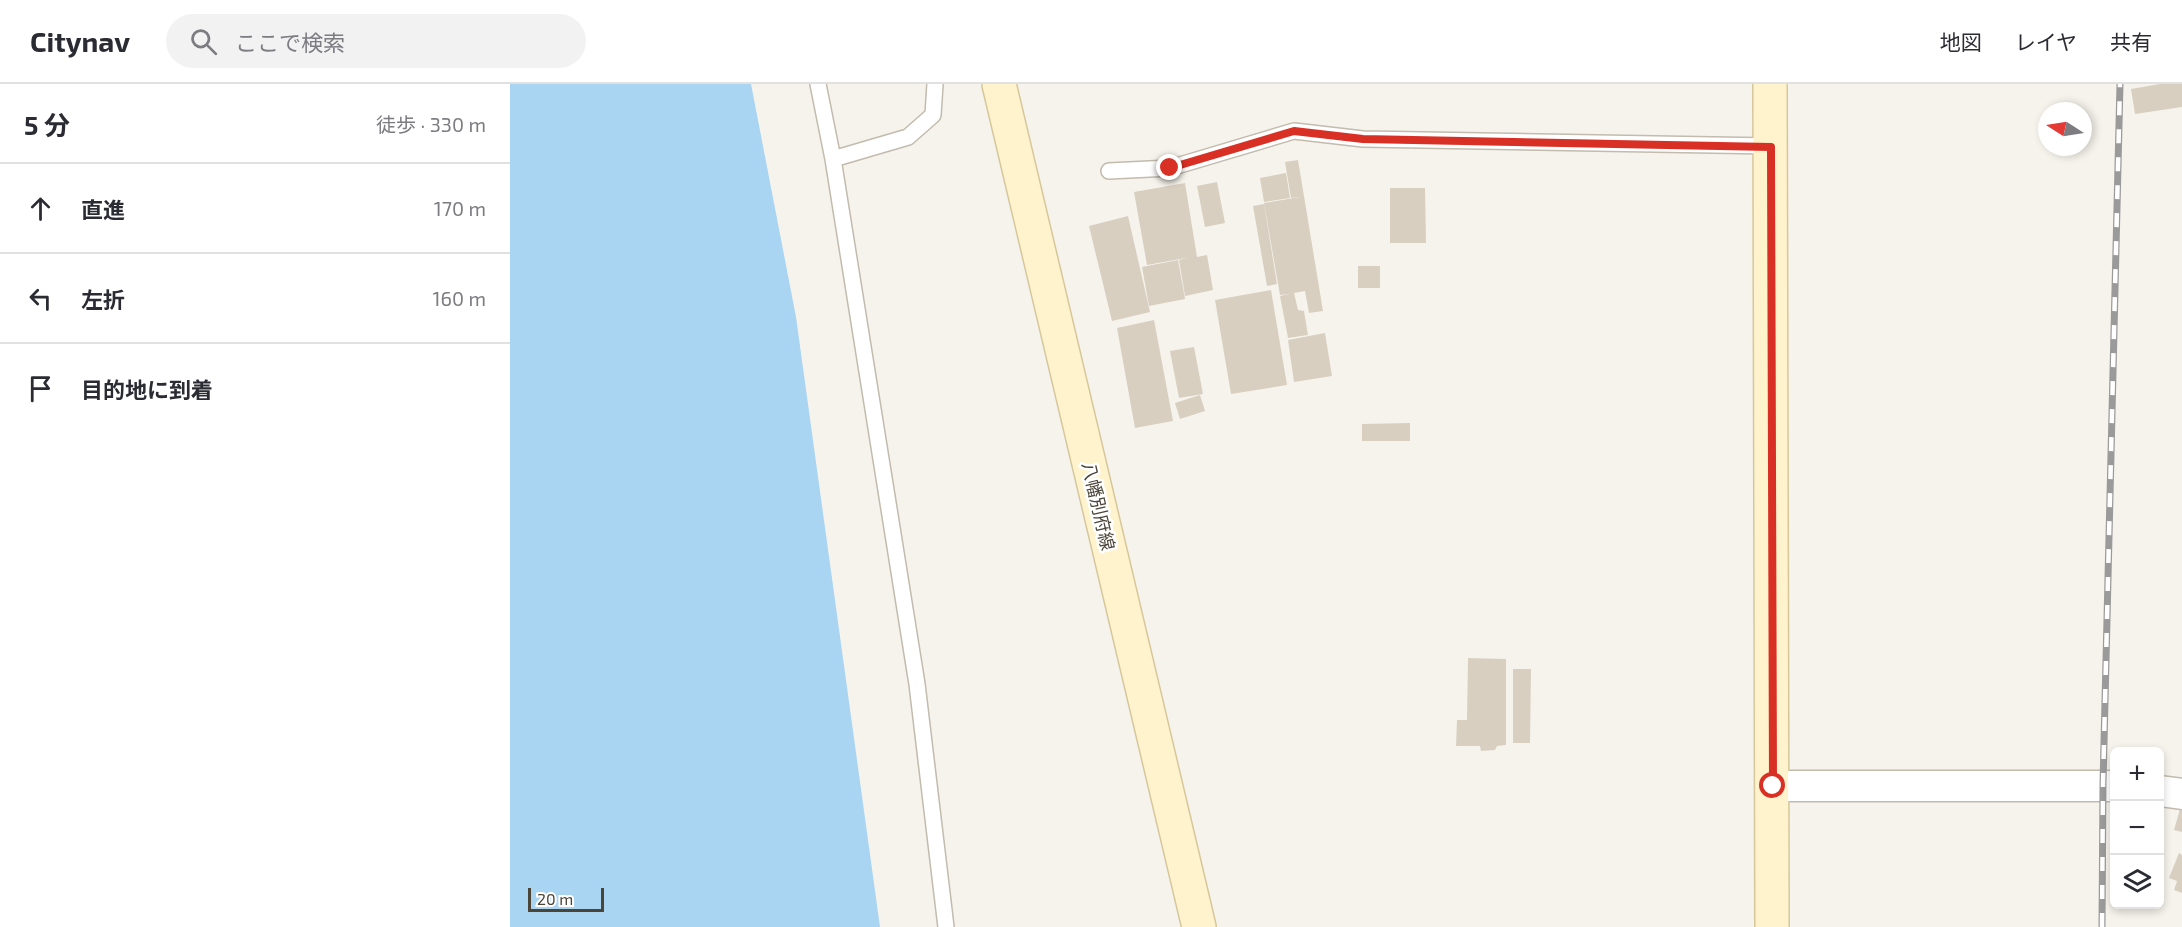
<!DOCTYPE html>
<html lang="ja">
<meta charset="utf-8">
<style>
body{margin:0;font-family:"Exo 2","Noto Sans JP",sans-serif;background:#f2f2f3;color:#2b2b33}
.controls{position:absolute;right:18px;bottom:18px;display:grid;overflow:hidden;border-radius:9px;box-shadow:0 3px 9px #0003}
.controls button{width:54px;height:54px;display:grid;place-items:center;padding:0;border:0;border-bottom:2px solid #e1e1e2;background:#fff;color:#2b2b33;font:30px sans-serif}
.compass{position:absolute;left:1528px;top:18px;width:54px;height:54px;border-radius:50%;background:#fff;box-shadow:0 3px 9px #0003;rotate:282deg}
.scale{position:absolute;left:18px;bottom:15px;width:76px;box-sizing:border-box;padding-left:6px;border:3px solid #4b4439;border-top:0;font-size:16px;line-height:21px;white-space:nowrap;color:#4b4439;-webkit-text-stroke:4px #fff;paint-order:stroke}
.stop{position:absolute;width:18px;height:18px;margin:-14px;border:4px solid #d93025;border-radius:50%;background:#fff}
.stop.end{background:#d93025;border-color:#fff;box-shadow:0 2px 6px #0008}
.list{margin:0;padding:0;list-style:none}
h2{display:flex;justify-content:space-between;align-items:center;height:78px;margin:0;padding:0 24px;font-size:26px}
h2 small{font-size:20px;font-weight:400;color:#7c7c81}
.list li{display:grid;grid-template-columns:39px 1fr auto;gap:18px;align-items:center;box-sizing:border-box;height:90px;padding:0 24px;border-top:2px solid #e1e1e2}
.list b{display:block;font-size:22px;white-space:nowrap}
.list em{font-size:20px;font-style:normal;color:#7c7c81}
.icon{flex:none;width:33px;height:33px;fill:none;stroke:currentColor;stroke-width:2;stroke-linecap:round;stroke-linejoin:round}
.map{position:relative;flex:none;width:1672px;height:843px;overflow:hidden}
header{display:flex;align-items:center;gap:36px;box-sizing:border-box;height:84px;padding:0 30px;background:#fff;border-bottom:2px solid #e1e1e2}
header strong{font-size:28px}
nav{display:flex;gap:33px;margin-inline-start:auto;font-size:21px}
.search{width:420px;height:54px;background:#f2f2f3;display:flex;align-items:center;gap:15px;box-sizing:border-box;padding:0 21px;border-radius:33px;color:#7c7c81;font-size:22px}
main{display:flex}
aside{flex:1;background:#fff}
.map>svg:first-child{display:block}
.water{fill:#a9d4f2}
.building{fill:#d8cfc1}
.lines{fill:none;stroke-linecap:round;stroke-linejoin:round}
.lane-casing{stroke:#c2bbae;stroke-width:18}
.street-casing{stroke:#c2bbae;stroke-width:33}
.secondary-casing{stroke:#d6c79b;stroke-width:36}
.lane{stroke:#fff;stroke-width:15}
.street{stroke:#fff;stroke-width:30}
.secondary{stroke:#fff3cd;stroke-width:33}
.rail-casing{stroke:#9a9a9a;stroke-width:7}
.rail{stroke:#fff;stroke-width:4.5;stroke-dasharray:14;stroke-linecap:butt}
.route{stroke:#d93025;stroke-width:8}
.labels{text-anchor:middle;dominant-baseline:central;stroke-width:5;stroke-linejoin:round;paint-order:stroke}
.street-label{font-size:18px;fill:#4b4439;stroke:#fff}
</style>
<header>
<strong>Citynav</strong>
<div class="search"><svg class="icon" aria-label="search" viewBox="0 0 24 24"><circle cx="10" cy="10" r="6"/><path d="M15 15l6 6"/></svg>ここで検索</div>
<nav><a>地図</a><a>レイヤ</a><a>共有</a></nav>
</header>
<main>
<aside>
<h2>5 分<small>徒歩 · 330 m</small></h2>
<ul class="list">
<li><svg class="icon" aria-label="ahead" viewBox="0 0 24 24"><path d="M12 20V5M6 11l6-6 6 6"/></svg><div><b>直進</b></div><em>170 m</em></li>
<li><svg class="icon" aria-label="left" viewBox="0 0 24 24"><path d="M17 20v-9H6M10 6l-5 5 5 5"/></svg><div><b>左折</b></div><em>160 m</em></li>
<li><svg class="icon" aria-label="arrive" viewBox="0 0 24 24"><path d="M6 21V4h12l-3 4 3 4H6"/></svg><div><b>目的地に到着</b></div></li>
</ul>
</aside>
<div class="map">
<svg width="1672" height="843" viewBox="0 0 1672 843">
<rect width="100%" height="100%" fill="#f6f3ec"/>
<path class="water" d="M0,0h241l45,233 84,610h-370z"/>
<path class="building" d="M1650,0h22v23l-47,7 -4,-25z
M788,76l25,151 -14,2 -4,-22 -11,2 4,17 6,1 4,24 -20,3 -8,-42 9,-2 -9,1 -16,-92 36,-6 -9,1 -6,-36z
M776,89l4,25 -26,4 -4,-24z
M707,98l8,41 -20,4 -8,-41z
M675,99l12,74 10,-2 6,35 -28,6 -6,-36 7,-2 -39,7 -13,-73z
M880,104h35l1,55h-36z
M754,120l13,80 -10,2 -14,-80z
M618,132l22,96 -38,9 -23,-95z
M668,176l7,39 -36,7 -7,-39z
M848,182h22v22h-22z
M761,206l16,95 -56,9 -16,-94z
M644,236l19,101 -38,7 -18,-100z
M815,249l7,43 -38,6 -6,-42z
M684,263l9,47 -24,4 -9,-47z
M690,311l5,16 -25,8 -5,-16z
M900,339v18h-48v-17z
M958,574l38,1v86l-9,1 -2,4 -14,1 -1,-5h-24l1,-26h10z
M1003,585h18l-1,74h-17z
M1670,725l2,1v22l-8,-2z
M1669,769l3,2v38l-8,-3 3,-9 -8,-3z"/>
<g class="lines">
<defs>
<path id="lane" d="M308,0l15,75 84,525 29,243
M323,75l75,-22 25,-22 2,-31
M599,87l61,-3 124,-37 69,8 408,7"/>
<path id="street" d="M1263,702h341
M1650,707l22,3"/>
<path id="secondary" d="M489,0l200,843
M1260,0l2,843"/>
</defs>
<use href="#lane" class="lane-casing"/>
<use href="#street" class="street-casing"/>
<use href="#secondary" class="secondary-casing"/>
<use href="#lane" class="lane"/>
<use href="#street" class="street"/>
<use href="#secondary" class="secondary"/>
<defs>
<path id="rail" d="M1592,843l1,-143 17,-700"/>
</defs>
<use href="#rail" class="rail-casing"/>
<use href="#rail" class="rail"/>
</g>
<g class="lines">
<path class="route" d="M660,84l124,-37 69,8 408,8 2,639"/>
</g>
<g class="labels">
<g class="street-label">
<text transform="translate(589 422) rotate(77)">八幡別府線</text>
</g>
</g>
</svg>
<div class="controls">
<button>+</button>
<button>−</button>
<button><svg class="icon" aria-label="layers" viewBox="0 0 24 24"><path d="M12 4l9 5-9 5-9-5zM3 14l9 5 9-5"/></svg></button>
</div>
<svg class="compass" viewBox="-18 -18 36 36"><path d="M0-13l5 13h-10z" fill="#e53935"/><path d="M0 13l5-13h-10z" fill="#7c7c81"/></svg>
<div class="scale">20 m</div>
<div class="stop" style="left:1263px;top:702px"></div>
<div class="stop end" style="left:660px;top:84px"></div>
</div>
</main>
